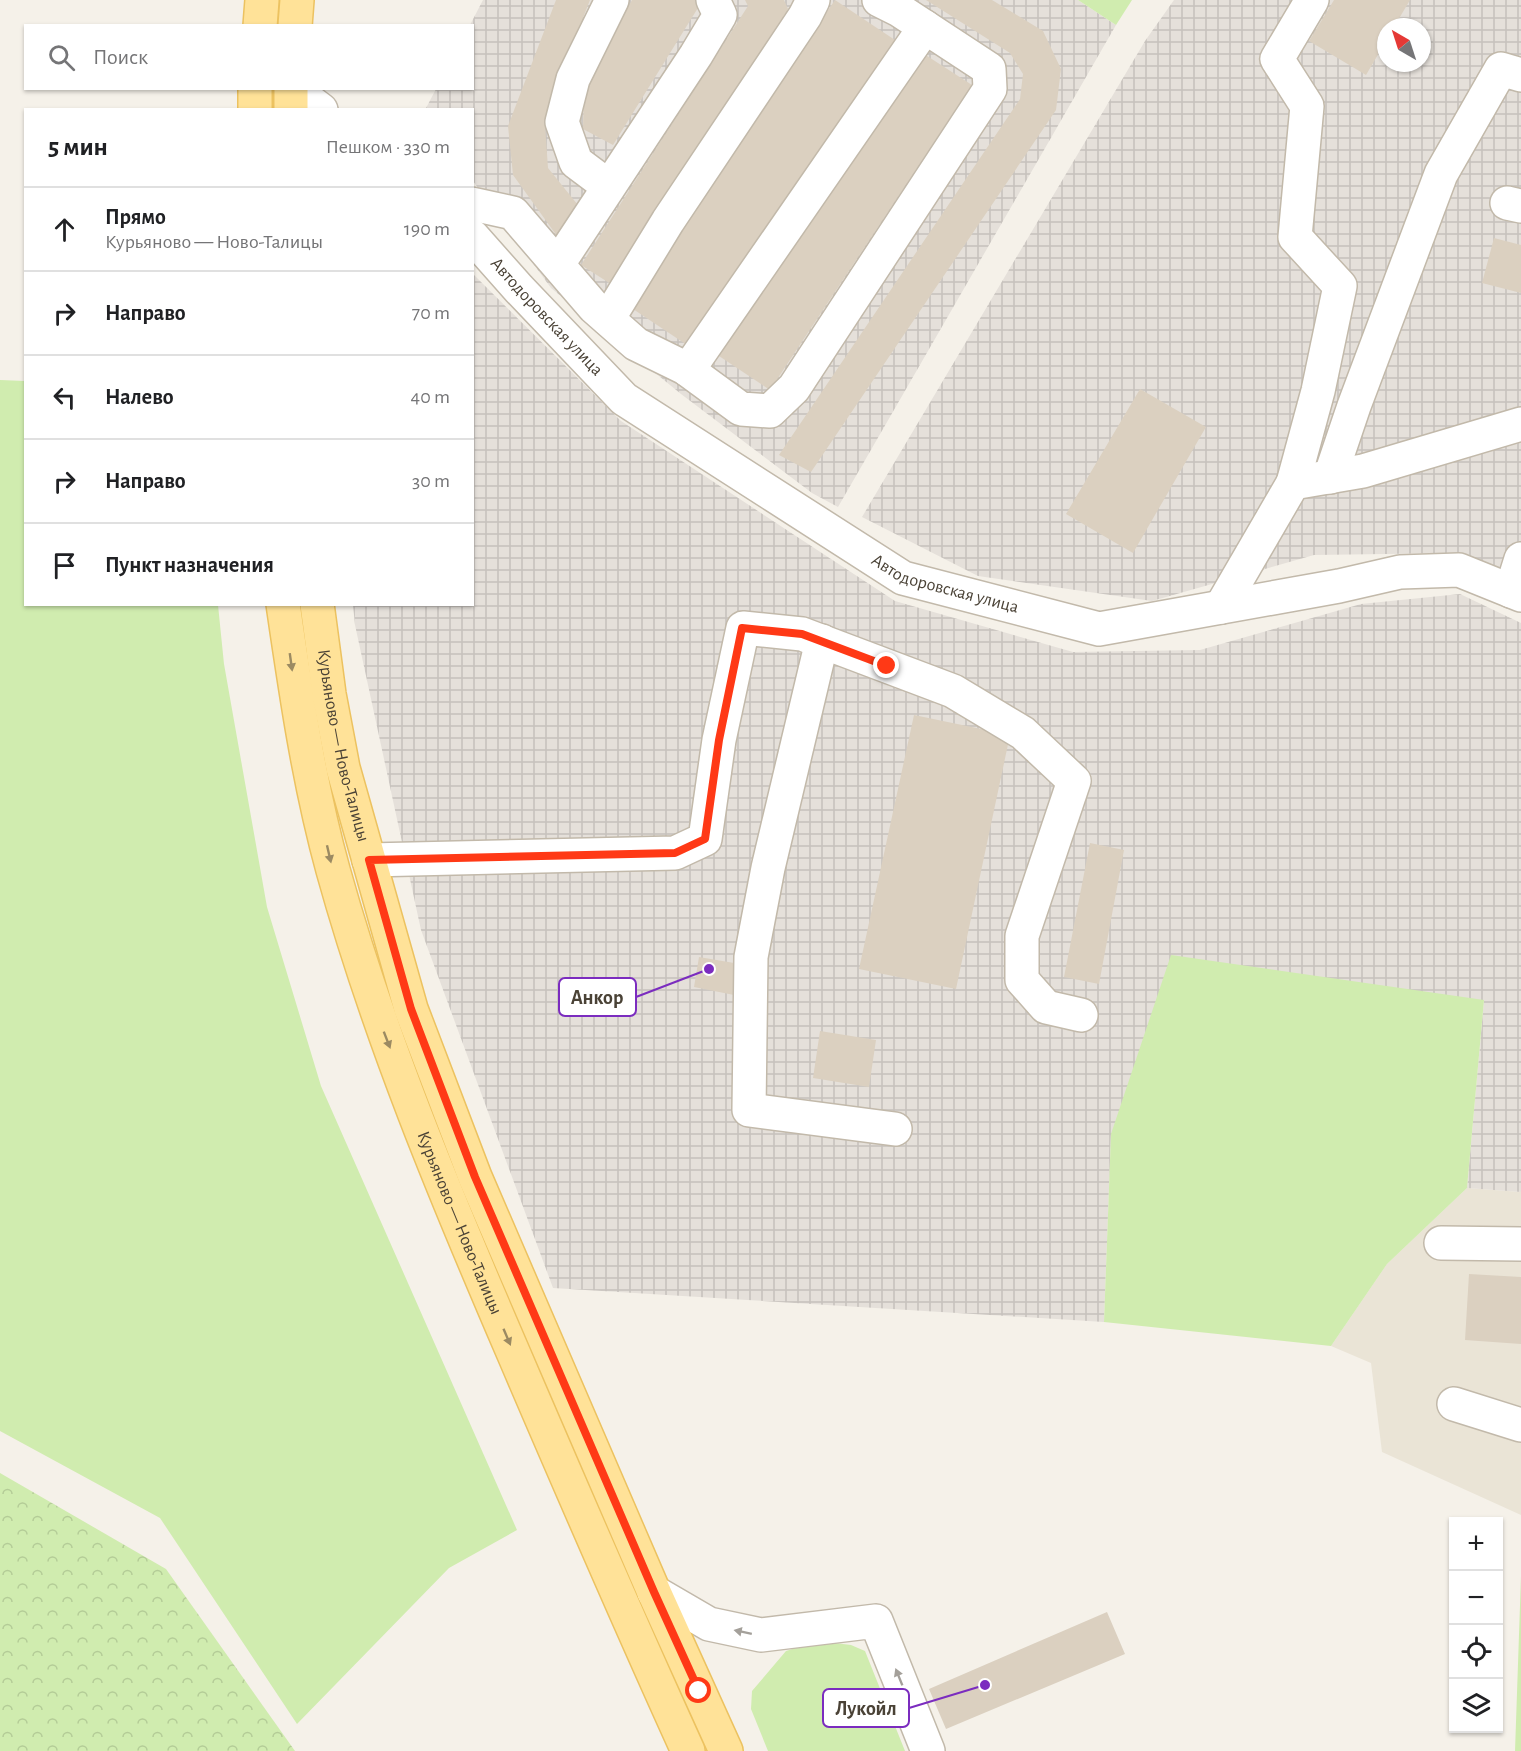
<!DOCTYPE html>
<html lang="ru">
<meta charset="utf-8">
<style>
body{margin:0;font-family:"Alegreya Sans",sans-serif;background:#f6f6f6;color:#202124}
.controls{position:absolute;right:18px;bottom:18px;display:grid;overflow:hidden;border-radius:0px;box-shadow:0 2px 4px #0004}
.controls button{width:54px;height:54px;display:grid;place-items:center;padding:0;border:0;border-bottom:2px solid #e0e0e0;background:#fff;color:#202124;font:30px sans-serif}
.compass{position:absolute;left:1377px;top:18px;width:54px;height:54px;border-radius:50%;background:#fff;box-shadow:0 2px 4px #0004;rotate:321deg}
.stop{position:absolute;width:18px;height:18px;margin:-14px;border:4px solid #ff3916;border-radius:50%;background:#fff}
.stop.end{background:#ff3916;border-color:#fff;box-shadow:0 2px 6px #0008}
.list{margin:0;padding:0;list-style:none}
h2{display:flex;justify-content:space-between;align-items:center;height:78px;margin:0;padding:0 24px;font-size:26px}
h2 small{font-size:20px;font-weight:400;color:#757577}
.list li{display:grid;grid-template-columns:39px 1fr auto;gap:18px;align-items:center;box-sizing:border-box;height:84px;padding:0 24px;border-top:2px solid #e0e0e0}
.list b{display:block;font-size:22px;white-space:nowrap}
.list p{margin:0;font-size:20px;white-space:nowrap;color:#757577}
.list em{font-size:20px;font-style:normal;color:#757577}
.icon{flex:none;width:33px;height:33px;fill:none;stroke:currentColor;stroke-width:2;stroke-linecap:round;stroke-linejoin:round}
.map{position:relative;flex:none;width:1521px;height:1751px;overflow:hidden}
.search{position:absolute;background:#fff;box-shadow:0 2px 4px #0004;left:24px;top:24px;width:450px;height:66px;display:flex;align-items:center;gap:15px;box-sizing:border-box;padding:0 21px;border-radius:0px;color:#757577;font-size:22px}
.panel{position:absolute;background:#fff;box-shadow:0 2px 4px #0004;left:24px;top:108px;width:450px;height:498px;border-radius:0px}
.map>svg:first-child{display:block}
.residential{fill:#eae4d6}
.industrial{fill:url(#industrial-grid);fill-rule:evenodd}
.green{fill:#d0ecaf}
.forest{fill:url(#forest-crowns)}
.building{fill:#dbd0c0}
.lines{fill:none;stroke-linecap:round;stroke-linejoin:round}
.minor-casing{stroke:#c2b9aa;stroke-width:36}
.major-casing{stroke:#ecc260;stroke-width:36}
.minor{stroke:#fff;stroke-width:33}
.major{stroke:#ffe298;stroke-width:33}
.oneway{fill:#9b8a62}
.oneway2{fill:#a4a09a}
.route{stroke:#ff3916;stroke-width:8}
.labels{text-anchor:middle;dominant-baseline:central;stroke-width:6;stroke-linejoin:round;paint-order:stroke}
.street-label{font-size:18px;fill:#4a4236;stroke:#fff}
.leader{fill:none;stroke:#7b2cbf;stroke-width:2}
.callout-dot{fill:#7b2cbf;stroke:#fff;stroke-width:2}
.callout{fill:#fff;stroke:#7b2cbf;stroke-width:2}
.callout-label{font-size:20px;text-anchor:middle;font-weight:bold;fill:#4a4236}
</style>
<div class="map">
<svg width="1521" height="1751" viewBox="0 0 1521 1751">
<defs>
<pattern id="industrial-grid" width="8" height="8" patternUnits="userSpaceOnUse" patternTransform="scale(1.5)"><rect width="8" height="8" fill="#e5e0da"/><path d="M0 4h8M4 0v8" fill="none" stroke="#c6c1bc"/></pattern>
<pattern id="forest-crowns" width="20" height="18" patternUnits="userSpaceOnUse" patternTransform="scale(1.5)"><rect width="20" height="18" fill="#d0ecaf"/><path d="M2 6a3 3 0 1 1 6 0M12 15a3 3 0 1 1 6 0" fill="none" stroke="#b4cc97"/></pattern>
</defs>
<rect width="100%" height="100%" fill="#f5f1e9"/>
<path class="residential" d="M1467,1188l54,4v323l-139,-63 -11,-89 -40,-17 56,-82z"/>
<path class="industrial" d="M483,0h595l38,25 -278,482 -26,-14 -131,-99 -130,-106 -78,-107 -1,-71h-47l11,-21 36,-1v-62l-2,-1z
M1174,0h347v578l-63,-25 -144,2 -162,46 -174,-25 -116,-59 283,-476zM1386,27h36v36h-36z
M473,274l148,147 274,180 178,51 127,-2 161,-46 99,-10 61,29v569l-54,-4 17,-188 -373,134 -7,188 -551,-34 -132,-358 -66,-305 -2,-20 119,-1z"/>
<path class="green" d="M1078,0h54l-16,25z
M0,380l25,1 1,223 192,1 6,59 43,243 54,179 196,444 -68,38 -152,156 -137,-206 -160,-87z
M1171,955l313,45 -17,188 -80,76 -56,82 -227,-24 7,-188z
M1521,1576v175h-6z
M819,1641l32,4 14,6 40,100h-137l-17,-42 1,-18 34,-40z"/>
<path class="forest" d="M0,1473l166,96 129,182h-295z"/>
<path class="building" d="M556,0h34l-36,92 -9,33 3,43 34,42 -25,26 -44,-61 -5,-49z
M632,0h64l5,3 -88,142 -30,-16 1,-44z
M745,0h39l4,9 -174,277 -33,-21 167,-259z
M835,0l60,40 -208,305 -60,-40z
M926,0h66l51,31 18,38 -5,41 -245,362 -32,-17 241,-356 3,-25 -13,-21z
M1334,0h76l-16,27h-8v14l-20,34 -57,-34z
M921,52l51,33 -202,305 -51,-34z
M1494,238l27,7v48l-39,-10z
M1140,389l66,38 -73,126 -67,-39z
M914,715l96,20 -54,254 -97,-20z
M1090,843l34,7 -25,134 -35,-7z
M699,957l41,7 -6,31 -40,-8z
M820,1031l56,9 -7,47 -56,-9z
M1469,1274l52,3v67l-56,-4z
M1107,1612l18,42 -179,75 -17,-40z"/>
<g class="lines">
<defs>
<g id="minor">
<path d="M292,88l29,22"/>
<path d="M608,186l-32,-24 -14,-40 11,-43 39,-79"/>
<path d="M1507,203l14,3"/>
<path d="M472,204l41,9 81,94 42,37 49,24 56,41 29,2 24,-23 196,-299 -1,-20 -90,-59 -20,-10"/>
<path id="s1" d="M472,236l47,53 105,110 279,179 196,51 240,-43 61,-14 59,-2 62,25"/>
<path d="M554,260l10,-5 132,-200 24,-40 -7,-15"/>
<path d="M608,319l60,-98 137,-205 8,-16"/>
<path d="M688,370l237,-343"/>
<path d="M1330,477l24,-71 87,-232 60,-105 20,6"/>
<path d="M1293,483l25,-92 22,-105 -45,-49 12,-131 -30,-47 35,-59"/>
<path d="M1511,591l10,-32"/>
<path d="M1221,607l72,-124 70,-12 158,-47"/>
<path d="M822,641l-54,227 -17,89 -2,153 146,19"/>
<path d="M369,860l306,-7 30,-14 14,-99 24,-112 59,6 151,57 70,42 51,48 -52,155v44l24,27 35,8"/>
<path d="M1441,1243l80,1"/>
<path d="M1454,1404l67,21"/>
<path d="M654,1592l55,32 52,11 115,-14 52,130"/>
</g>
<g id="major">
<path d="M260,26l2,-26"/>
<path d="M295,26l2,-26"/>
<path d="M255,110v-22"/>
<path d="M291,110v-22"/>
<path id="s2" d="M283,604c13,89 26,179 50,266 46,166 112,324 180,482 57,133 115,267 175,399"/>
<path id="s3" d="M317,604l12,90 14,74 68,241 64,168 179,415 72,159"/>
</g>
</defs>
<use href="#minor" class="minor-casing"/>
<use href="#major" class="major-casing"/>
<use href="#minor" class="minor"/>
<use href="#major" class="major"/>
</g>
<defs><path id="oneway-solid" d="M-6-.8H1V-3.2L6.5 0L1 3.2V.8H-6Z" transform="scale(1.5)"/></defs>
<g class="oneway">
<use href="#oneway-solid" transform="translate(291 662) rotate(82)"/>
<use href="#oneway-solid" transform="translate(329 854) rotate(77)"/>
<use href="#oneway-solid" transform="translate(387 1040) rotate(69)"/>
<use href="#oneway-solid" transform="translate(507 1337) rotate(67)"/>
</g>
<g class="oneway2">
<use href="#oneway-solid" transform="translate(743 1632) rotate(-168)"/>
<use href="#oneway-solid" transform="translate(899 1677) rotate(-112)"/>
</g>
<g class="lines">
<path class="route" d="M699,1691l-45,-99 -179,-415 -64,-168 -42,-149 306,-7 30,-14 14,-99 23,-112 60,6 85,32"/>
</g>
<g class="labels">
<g class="street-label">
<text stroke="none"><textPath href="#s1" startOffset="110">Автодоровская улица</textPath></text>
<text stroke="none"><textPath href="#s1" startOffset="596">Автодоровская улица</textPath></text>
<text stroke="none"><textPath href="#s3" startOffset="144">Курьяново — Ново-Талицы</textPath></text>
<text stroke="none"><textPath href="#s2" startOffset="646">Курьяново — Ново-Талицы</textPath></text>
</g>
</g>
<path class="leader" d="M709 969L636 997M985 1685L909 1708"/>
<g class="callout-dot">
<circle cx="709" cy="969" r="6"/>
<circle cx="985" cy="1685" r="6"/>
</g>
<g class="callout">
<rect x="559" y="978" width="77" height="38" rx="6"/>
<rect x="823" y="1689" width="86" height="38" rx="6"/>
</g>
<g class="callout-label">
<text x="597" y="1004">Анкор</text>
<text x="866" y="1715">Лукойл</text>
</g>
</svg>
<div class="controls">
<button>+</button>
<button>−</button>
<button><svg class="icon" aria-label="locate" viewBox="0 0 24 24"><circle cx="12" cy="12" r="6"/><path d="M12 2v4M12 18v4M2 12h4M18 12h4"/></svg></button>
<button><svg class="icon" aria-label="layers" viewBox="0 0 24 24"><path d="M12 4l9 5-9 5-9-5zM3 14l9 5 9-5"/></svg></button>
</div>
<svg class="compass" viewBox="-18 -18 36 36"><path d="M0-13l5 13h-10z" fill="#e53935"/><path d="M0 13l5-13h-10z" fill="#757577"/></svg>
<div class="stop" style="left:699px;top:1691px"></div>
<div class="stop end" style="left:887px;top:666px"></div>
<div class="search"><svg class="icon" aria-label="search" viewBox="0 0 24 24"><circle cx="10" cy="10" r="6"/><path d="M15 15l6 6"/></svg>Поиск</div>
<section class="panel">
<h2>5 мин<small>Пешком · 330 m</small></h2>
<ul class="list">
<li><svg class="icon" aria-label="ahead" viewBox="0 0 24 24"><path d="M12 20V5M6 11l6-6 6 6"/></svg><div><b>Прямо</b><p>Курьяново — Ново-Талицы</p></div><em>190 m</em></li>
<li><svg class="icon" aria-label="right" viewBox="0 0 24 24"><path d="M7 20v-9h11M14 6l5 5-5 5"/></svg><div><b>Направо</b></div><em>70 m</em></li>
<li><svg class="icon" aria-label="left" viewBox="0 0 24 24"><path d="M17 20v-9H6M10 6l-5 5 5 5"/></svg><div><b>Налево</b></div><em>40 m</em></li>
<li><svg class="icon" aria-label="right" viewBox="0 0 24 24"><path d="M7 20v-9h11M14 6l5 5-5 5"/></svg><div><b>Направо</b></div><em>30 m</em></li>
<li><svg class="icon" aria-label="arrive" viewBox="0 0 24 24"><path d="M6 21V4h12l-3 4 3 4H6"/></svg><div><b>Пункт назначения</b></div></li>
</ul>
</section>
</div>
